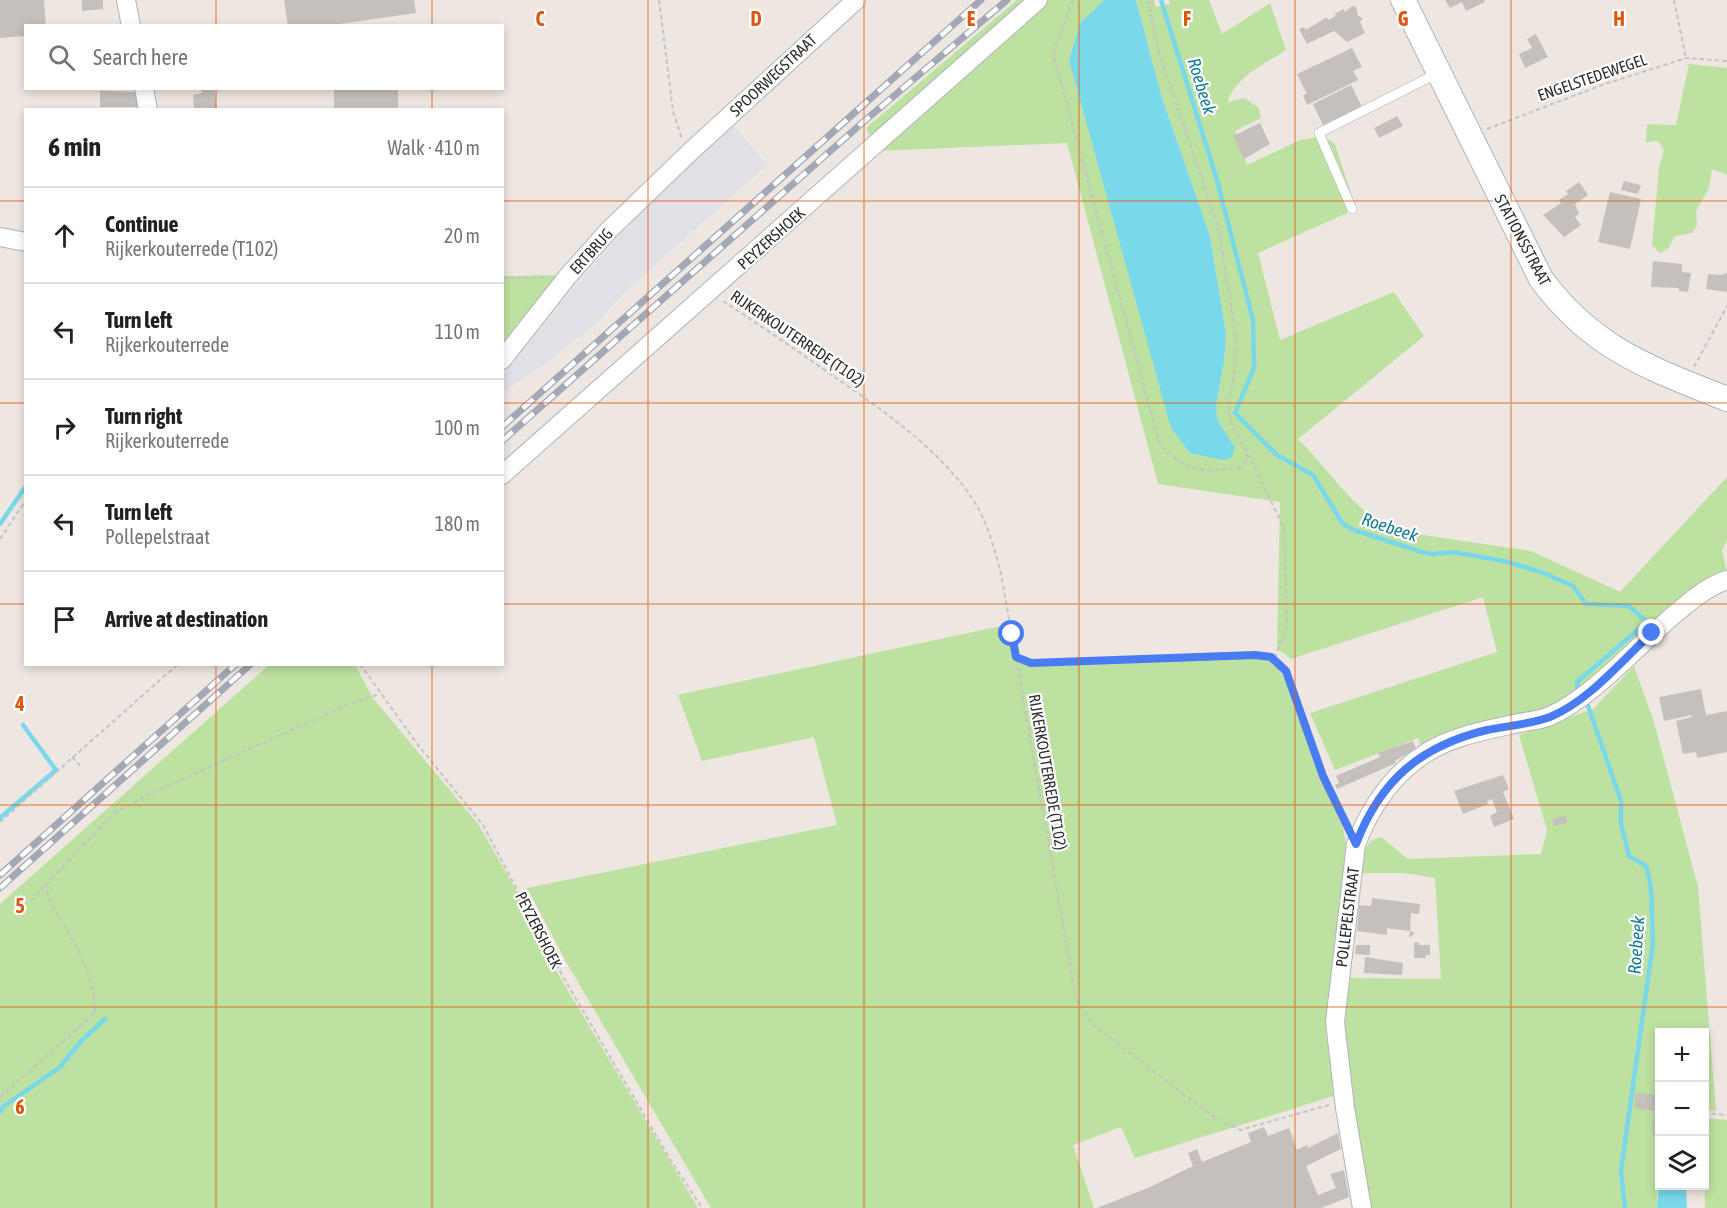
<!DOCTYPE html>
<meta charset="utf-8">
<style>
body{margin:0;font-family:"Asap Condensed",sans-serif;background:#f6f6f6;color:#202124}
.controls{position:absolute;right:18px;bottom:18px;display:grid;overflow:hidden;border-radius:0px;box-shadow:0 3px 9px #0003}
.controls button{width:54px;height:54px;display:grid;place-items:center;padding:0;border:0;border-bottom:2px solid #e0e0e0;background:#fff;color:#202124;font:30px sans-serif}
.stop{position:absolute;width:18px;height:18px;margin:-14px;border:4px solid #497bf2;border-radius:50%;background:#fff}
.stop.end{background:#497bf2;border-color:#fff;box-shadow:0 2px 6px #0008}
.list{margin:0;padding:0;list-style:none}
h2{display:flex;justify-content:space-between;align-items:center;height:78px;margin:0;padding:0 24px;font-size:26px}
h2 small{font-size:20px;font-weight:400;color:#757577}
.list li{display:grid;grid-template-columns:39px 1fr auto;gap:18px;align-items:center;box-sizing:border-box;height:96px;padding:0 24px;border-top:2px solid #e0e0e0}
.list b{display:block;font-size:22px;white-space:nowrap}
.list p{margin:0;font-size:20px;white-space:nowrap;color:#757577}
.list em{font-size:20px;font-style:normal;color:#757577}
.icon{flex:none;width:33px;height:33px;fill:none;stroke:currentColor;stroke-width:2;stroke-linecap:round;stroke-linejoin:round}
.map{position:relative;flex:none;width:1727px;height:1208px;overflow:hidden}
.search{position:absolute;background:#fff;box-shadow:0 3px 9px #0003;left:24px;top:24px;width:480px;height:66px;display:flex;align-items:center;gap:15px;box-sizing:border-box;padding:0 21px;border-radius:0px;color:#757577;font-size:22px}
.panel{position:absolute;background:#fff;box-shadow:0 3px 9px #0003;left:24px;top:108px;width:480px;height:558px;border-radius:0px}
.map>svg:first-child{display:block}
.industrial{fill:#e1e0e7}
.green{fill:#bde1a0}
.water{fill:#79d8ea}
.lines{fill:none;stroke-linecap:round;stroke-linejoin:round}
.stream{stroke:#79d8ea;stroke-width:4.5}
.building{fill:#c6c0bc}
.lane-casing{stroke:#b0b4bc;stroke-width:10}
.street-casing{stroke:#b0b4bc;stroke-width:20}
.secondary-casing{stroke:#b0b4bc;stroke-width:26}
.path{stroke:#c4c4c4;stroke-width:2;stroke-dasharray:4.5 3;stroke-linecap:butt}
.lane{stroke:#fff;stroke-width:9}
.street{stroke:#fff;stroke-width:18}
.secondary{stroke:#fff;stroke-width:24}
.rail-casing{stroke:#a3a8b6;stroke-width:7}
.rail{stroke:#fff;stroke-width:4.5;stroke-dasharray:14;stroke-linecap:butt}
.route{stroke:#497bf2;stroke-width:8}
.grid{fill:none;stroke:#df570e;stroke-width:1.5;stroke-opacity:0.55}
.labels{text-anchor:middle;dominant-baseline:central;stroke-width:4.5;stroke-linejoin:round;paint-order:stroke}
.street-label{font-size:16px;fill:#2d2d2d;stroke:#fff}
.water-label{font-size:18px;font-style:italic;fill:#147b9a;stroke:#fff}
.grid-label{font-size:20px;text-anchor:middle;font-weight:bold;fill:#df570e;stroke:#fff;stroke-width:4.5;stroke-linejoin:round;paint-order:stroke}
</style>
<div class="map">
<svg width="1727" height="1208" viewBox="0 0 1727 1208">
<rect width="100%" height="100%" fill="#eee6e0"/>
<path class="industrial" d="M732,124l35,41 -143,128 -27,29 -44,36 -50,34v-17l77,-95 56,-62z"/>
<path class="green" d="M1017,0h87l-23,22 90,406 64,19 -17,-26 -2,-15 8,-44 2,-29 -16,-97 -48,-138 -26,-98h18l2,7 14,-3 -1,-4h40l13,34 48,-31 16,47c-19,13 -53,28 -58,52l17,-4 14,10 2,10 -26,13 12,34 53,-25 24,-4 11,8 21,65 -98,44 22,87 114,-48 30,44 -126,103c31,30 57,75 98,92l135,20 89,41 107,-115v62l-5,12 5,22 -154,123 -29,15 -122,37 -4,-10 -83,32 -25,-57 187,-61 -14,-55 -192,62 -14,-11 3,-146 -122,-18 -91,-341 -189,8 -12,-23z
M1689,64l38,4v107l-15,-6 -3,19 -13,23 1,14 -5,8 -17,3 -7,13 -8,4 -8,-8 7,-77 5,-18 -6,-9 -12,1 1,-18 29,1z
M563,275l-52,66 -8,1 -1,-66z
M1010,624l4,30 6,9 11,3 215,-9 27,4 13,18 11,36 46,112 3,16 -9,252 -202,63 -14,-31 -48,18 21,63h-383l-142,-241 -42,-79 310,-63 -23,-88 -112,24 -24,-66z
M269,665h86l18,33 105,126 42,73 32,67 146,244h-698v-304z
M1634,666l20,56 44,165 18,224 -11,-1 -1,-78h-44l-3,176h-290l-24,-173 7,-57 91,1 -6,-101 -31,-5h-43c2,-16 2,-33 20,-36l27,22 133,-5 6,-24 -28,-95 74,-26z
M1704,1118l23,2v88h-22z"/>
<path class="water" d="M1104,0h32l26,98 48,138 16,97 -2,29 -8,44 2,15 17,26 -3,10 -9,3 -33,-7 -19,-25 -102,-368 12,-38z
M1659,1183l1,3h26l1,22h-30z"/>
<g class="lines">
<path class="stream" d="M1161,0l56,180 36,140 1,48 -19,45 42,42 36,20 30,49 11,6 68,22 11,2 20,-2 51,9 37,11 32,14 13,18 43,2 18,16 -70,60 1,8
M0,524l26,-38
M1586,700l35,101v22l8,33 17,10 5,21 2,56 -32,228 4,37
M0,818l56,-48 -33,-45
M0,1112l4,-6 56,-39 22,-27 23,-21"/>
</g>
<path class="building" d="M0,0h44l2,26h-20v10l-26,2z
M82,0h21v9l-21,2z
M284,0h130l2,13 -91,13h-37z
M1445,0h39l1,2 -19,9 -4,-9 -12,6z
M1352,6l4,1 2,9 5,2 -3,4 5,11 -18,9 -13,-11 -27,13 -8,-15 5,-2 2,3 21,-13 1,3 8,-4 -2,-2 10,-5 1,3z
M1536,34l12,23 -23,11 -6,-14 13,-6 -5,-9z
M1352,48l10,19 -9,4 5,9 -51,25 -4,-10 4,-1 -10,-20z
M1351,85l11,22 -39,18 -10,-21z
M214,88l3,22h-23l-1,-15 9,-2 -1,-4z
M334,88h64v22h-64z
M100,91l36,1 2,15h-38z
M1397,116l6,10 -24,12 -5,-10z
M1260,123l10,21 -26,15 -11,-23z
M1624,181l17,4 -3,9 -17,-4z
M1579,182l9,13 -13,9 4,10 -4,3 6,8 -17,12 -21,-22 18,-12 -2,-3 9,-6 -2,-3z
M1610,192l31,7 -11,50 -32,-7z
M1653,261l29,3v8l9,1 -3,19 -9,-1v-3l-28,-1z
M1727,273v19l-21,-3 2,-15 13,1z
M1701,689l5,26 21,-4v41l-30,6 -1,-6 -13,2 -7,-33 16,-4 -1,-2 -27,6 -5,-24z
M1413,741l3,8 -21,12 1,2 -59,26 -2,-4 4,-2 -3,-7 44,-19 -2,-4z
M1503,775l6,14 -6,3 11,27 -20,8 -4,-11 7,-4 -5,-13 -5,2 1,3 -25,10 -9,-23z
M1566,816l1,7 -13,3 -2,-7z
M1372,898l48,6 -1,10 -8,-1 -1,18 5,2 -6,5 1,-7 -23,-3v7l-30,-4 2,-26 12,1z
M1419,942v3h11v10h-5l1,3h-12v-15z
M1356,945h14v10l-15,-1z
M1365,957l38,6 -1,12 -38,-2z
M1636,1093l21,2 -2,16 -21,-3z
M1654,1113h6v23l-7,-1z
M1264,1127l4,9 21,-8 8,22 10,-5 1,3 30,-15 3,16 -35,17 12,29 18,-7 -6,-14 14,-4 5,27 -28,11h-224l53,-21 43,-21 -5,-13 9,-4 5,13 49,-20 -3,-9z"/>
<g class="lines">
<defs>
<path id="lane" d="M1352,209l-33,-76 119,-60"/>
<path id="street" d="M126,0l5,26
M144,88l4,22
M0,237l26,5
M502,360l66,-84 41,-46 81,-78 166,-152
M502,475l536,-475
M1362,1208l-17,-100 -10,-86 21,-178c14,-36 34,-67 67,-89 28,-19 64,-25 96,-32 10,-2 22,-3 31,-7 44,-19 92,-76 131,-107 13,-11 29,-24 46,-29"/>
<path id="secondary" d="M1403,0l138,279c52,70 108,89 186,120"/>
</defs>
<use href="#lane" class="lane-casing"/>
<use href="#street" class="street-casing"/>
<use href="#secondary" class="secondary-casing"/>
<path class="path" d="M659,0l14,111 9,28
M1073,0l-19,51v6l106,388c31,30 42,27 83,22l5,-13 -16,-28 -4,-21 7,-35 1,-33 -18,-111 -60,-176 -10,-50
M1674,0l12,58
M1487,129l115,-44 84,-27 41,3
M502,278l45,-1
M723,301c38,25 76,51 113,77 45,31 94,65 128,109 21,26 29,56 37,87l75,424 16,26 119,91 29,15 89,-25
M1694,367l33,-61
M1248,454l36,74 3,99 -13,33
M0,539l26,-39
M1016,657l15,6 224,-8 16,2 15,14 37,104 24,51
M360,664l58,81 65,80 79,150 108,184 32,49
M72,757l10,11
M0,822l178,-158
M31,901l82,-87 33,-18 203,-92 31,-10
M0,1097l95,-84c0,-28 -13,-58 -28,-83 -8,-14 -20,-29 -21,-46
M1657,1103l3,1
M1704,1113l23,2"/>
<use href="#lane" class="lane"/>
<use href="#street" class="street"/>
<use href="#secondary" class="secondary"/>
<defs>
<path id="rail" d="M502,427l479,-427
M502,441l360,-318 145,-123
M0,875l236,-211
M0,888l251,-224"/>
</defs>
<use href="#rail" class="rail-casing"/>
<use href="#rail" class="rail"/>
</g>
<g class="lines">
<path class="route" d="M1012,634l4,23 15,6 224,-8 16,2 15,14 37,105 33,68c24,-63 64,-98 131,-114 20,-4 44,-6 63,-13 39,-16 71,-56 102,-84"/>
</g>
<path class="grid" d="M216,0v26M432,0v26M648,0v1208M864,0v1208M1079,0v1208M1295,0v1208M1511,0v1208M216,88v22M432,88v22M0,201h26M502,201h1225M0,403h26M502,403h1225M0,604h26M502,604h1225M216,664v544M432,664v544M0,805h1727M0,1007h1727"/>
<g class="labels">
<g class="street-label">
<text transform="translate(773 75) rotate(-43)">SPOORWEGSTRAAT</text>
<text transform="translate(1592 77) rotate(-19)">ENGELSTEDEWEGEL</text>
<text transform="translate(771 238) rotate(-42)">PEYZERSHOEK</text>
<text transform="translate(1523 240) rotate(62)">STATIONSSTRAAT</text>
<text transform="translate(591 251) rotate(-48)">ERTBRUG</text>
<text transform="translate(798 338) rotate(34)">RIJKERKOUTERREDE (T102)</text>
<text transform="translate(1048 772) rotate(80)">RIJKERKOUTERREDE (T102)</text>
<text transform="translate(1347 917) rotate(-83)">POLLEPELSTRAAT</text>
<text transform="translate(539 930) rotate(63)">PEYZERSHOEK</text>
</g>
<g class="water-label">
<text transform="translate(1202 86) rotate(73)">Roebeek</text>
<text transform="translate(1390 527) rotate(18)">Roebeek</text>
<text transform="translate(1636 945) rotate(-86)">Roebeek</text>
</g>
</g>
<g class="grid-label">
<text x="540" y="26">C</text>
<text x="756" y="26">D</text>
<text x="971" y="26">E</text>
<text x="1187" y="26">F</text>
<text x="1403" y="26">G</text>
<text x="1619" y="26">H</text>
<text x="20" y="711">4</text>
<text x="20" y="913">5</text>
<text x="20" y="1114">6</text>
</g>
</svg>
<div class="controls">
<button>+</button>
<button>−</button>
<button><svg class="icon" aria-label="layers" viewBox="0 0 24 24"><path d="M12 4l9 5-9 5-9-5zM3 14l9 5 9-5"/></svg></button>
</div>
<div class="stop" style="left:1012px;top:634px"></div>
<div class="stop end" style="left:1652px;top:633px"></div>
<div class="search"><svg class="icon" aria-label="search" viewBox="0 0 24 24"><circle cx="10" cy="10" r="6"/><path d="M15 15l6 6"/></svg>Search here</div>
<section class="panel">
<h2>6 min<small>Walk · 410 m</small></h2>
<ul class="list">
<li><svg class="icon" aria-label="ahead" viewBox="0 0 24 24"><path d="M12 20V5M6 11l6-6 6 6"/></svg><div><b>Continue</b><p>Rijkerkouterrede (T102)</p></div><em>20 m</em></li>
<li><svg class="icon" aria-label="left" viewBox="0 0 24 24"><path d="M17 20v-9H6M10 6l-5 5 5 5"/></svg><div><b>Turn left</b><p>Rijkerkouterrede</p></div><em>110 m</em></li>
<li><svg class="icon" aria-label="right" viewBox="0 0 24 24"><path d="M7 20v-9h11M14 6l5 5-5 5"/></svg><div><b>Turn right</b><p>Rijkerkouterrede</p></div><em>100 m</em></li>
<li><svg class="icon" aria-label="left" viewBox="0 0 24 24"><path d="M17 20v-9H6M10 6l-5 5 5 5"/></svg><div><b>Turn left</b><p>Pollepelstraat</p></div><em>180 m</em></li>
<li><svg class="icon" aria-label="arrive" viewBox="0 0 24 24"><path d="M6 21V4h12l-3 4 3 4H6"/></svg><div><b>Arrive at destination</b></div></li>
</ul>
</section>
</div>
